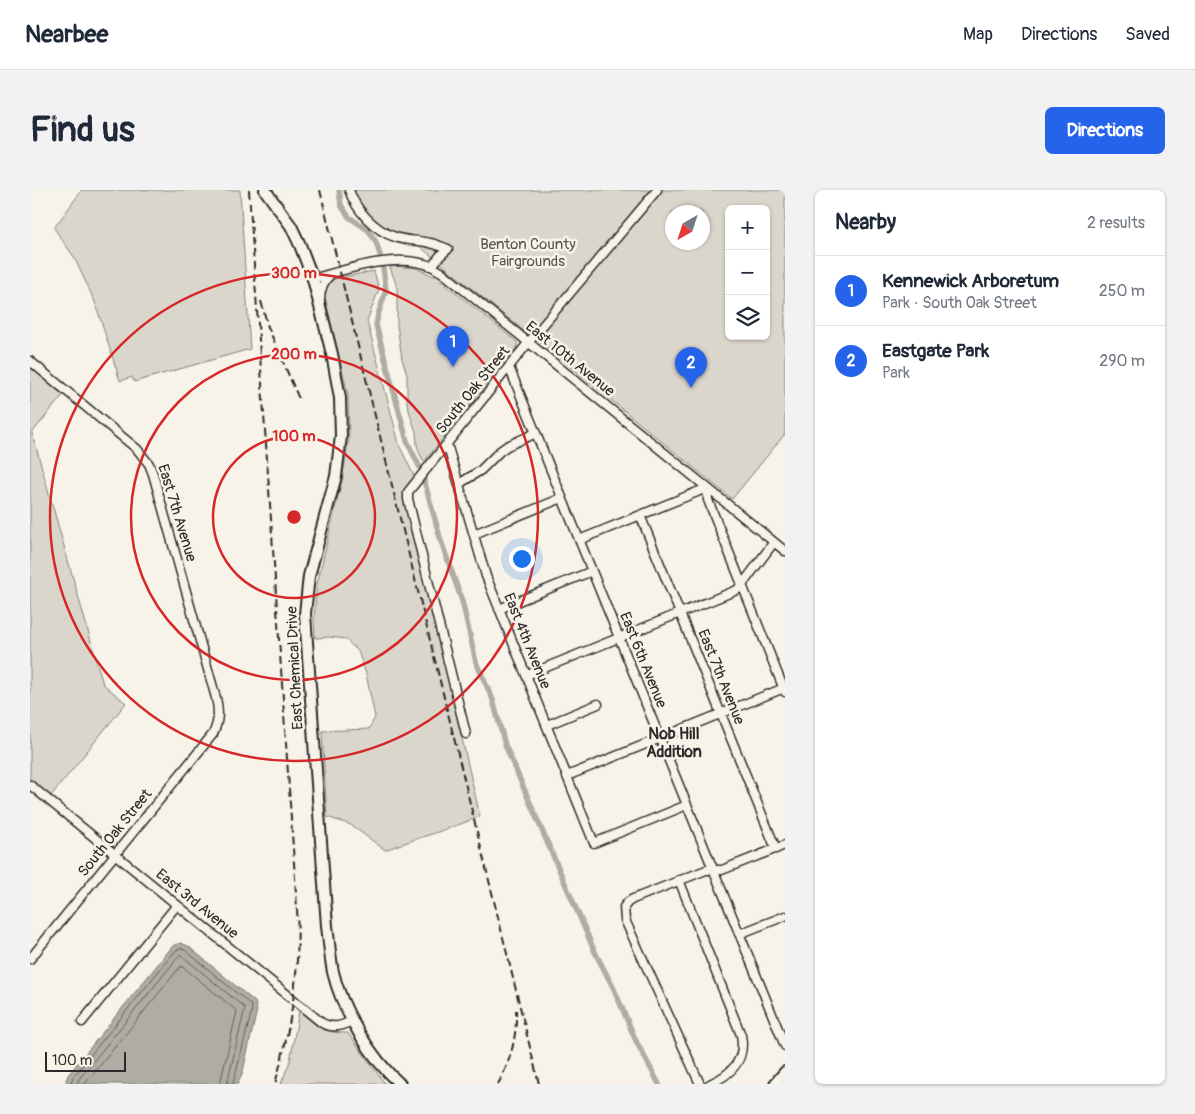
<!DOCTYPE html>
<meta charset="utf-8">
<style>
body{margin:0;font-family:Pangolin,sans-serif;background:#f2f2f3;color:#1f2937}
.controls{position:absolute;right:15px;top:15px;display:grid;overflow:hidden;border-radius:8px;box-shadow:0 1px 4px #0004}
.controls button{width:45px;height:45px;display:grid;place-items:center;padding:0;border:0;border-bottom:1px solid #e0e1e3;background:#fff;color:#1f2937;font:25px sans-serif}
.compass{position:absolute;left:635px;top:15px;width:45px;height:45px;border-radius:50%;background:#fff;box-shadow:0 1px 4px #0004;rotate:219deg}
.scale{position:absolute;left:15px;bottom:12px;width:81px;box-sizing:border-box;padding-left:5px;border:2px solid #2b2b2b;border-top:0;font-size:14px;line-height:18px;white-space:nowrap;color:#2b2b2b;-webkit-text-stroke:4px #f7f3e8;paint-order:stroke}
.you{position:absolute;left:491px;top:368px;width:18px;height:18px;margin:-12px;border:4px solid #fff;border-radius:50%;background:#1a73e8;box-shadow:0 0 0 8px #1a73e833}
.badge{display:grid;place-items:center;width:32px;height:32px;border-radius:50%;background:#2563eb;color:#fff;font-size:16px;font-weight:700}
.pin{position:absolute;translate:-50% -41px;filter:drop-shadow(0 1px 2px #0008)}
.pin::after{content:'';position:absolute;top:26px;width:18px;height:15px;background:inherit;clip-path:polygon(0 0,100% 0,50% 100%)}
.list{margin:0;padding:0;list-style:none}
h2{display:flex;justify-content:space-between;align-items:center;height:65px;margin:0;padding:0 20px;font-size:21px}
h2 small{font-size:16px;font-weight:400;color:#747a83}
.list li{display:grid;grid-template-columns:32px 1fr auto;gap:15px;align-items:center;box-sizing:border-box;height:70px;padding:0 20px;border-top:1px solid #e0e1e3}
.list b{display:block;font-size:19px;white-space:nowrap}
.list p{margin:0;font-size:16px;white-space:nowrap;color:#747a83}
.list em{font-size:16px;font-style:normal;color:#747a83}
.icon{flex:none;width:28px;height:28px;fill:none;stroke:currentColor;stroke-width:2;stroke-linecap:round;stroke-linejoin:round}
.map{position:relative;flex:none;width:755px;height:894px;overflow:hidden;border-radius:8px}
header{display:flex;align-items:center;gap:30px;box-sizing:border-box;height:70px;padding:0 25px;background:#fff;border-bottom:1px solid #e0e1e3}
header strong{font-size:24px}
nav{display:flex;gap:28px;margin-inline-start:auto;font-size:18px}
.intro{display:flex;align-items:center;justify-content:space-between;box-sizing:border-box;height:120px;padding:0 30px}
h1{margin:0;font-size:35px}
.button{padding:12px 22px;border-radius:8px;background:#2563eb;color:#fff;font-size:18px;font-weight:700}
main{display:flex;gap:30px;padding:0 30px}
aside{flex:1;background:#fff;border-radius:8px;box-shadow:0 1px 4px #0004}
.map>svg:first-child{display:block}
.green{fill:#dad6cc;stroke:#82807c;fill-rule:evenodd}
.water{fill:#afaca4;stroke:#7a7874}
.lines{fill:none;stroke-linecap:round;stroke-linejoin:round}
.shore{stroke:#605f5b;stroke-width:1}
.canal{stroke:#afaca4;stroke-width:5.5}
.minor-casing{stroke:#2b2b2b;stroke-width:11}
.major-casing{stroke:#2b2b2b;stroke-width:14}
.minor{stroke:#f7f3e8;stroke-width:8}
.major{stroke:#f7f3e8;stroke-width:10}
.rail{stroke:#2b2b2b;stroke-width:2;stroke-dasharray:8 4;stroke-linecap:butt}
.ring{fill:none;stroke:#d62828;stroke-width:2.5}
.labels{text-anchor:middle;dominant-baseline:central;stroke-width:5;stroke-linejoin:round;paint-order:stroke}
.park-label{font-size:15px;fill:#575653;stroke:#f7f3e8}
.street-label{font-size:15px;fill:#2b2b2b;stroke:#f7f3e8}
.neighbourhood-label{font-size:16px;font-weight:bold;fill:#2b2b2b;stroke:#f7f3e8}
.centre{fill:#d62828;stroke:#f7f3e8;stroke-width:2.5}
.ring-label{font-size:15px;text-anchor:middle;font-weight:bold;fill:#d62828;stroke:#f7f3e8;stroke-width:5;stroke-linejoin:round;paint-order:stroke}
</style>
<header>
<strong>Nearbee</strong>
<nav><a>Map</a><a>Directions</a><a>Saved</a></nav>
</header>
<div class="intro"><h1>Find us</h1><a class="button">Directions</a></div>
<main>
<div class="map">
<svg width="755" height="894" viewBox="0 0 755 894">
<rect width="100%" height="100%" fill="#f7f3e8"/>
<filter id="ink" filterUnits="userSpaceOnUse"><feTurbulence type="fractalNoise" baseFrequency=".02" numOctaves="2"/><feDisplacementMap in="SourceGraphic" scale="10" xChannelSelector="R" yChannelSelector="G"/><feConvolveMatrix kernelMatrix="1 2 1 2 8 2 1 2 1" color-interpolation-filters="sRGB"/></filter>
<g filter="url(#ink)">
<path class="green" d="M52,0h158l10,159 -116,33 -2,-5 -12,4 -25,-79 -21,-45 -20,-29z
M323,0h432v244l-53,65 -193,-158 -14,-9 -118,-96 -23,-7 -21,-19zM699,19h37v127h-37zM642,22h30v30h-30z
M365,76l21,2 20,9 81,65v5l-93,115 -5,-10 -2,-7 -1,-13 -5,-15 -4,-14v-28l-5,-16 -5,-34v-38l-7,-20z
M344,81l5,18 -12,32 33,126 15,31 -9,21 74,317c-31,14 -64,22 -95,34l-34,-25 -24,-8 -5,-86 47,-2 6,-12 -9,-43 -8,-23 -13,-12 -15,-2 -15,1 -1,-21 3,-33 25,-104 7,-42 -1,-43 -24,-102 2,-7 8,-7z
M0,177l33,28 -31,38 71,251 23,19 -75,93 -21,-17z
M269,821c19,16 24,22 49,22l37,51h-104l9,-23z"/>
<path class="water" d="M151,753l7,3 67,56 2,8 -14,61 -5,13h-171l-1,-4 2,-5 103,-127 3,-3z"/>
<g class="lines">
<path class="shore" d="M41,894l2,-7 102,-126 6,-3 4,2 66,55 1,5 -19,74
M48,894v-4l101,-124 2,-1 64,53 -18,76
M55,894l95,-117 2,-1 55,45 -17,73"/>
<path class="canal" d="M309,0l2,15 8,12 19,13 8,12 4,13
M353,78l3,22 -8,25 -2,10 31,116 14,29
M394,290l17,61 21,60 14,61 17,38 12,45 89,205 20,39 22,52 23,43"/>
<defs>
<path id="minor" d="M319,0c7,20 25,40 46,47 11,4 23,3 35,6 6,1 12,4 18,6l-8,7 -8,10
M283,89c34,-10 86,-28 120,-12 3,2 6,4 10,6l342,278
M290,110c0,-10 3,-19 11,-26
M0,171l107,88 12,15 4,10 63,224c3,13 3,23 -3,36l-183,225
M479,177l276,679
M417,254l39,132 108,267 93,-38
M429,294l22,-14 19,-19 7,-5 29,-13
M610,325l136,334
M444,344l88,-36
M549,350l128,-52 1,12 77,192
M469,419l93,-38
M497,485l210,-85 5,-5 32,-43
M517,535l51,-21
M436,544l-58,-235v-7l120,-149 129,-153
M537,586l217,-88
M0,595l292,238c11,6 19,3 30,-2
M649,690l62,155c5,25 -9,39 -31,49
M709,744l46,-18
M52,832l95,-117
M670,894l-75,-164 -1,-13 4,-5 5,-3 73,-29h16l63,-25"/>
<path id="major" d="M235,0l26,36 9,19 13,34 19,75 8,44 1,38 -5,40 -27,100 -4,38 22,312c2,15 3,31 6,46 9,38 38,87 67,112
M745,894l10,-12"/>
</defs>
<use href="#minor" class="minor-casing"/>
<use href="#major" class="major-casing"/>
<use href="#minor" class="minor"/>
<use href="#major" class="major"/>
<path class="rail" d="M219,0l48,718c1,22 1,44 -1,66 -3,37 -11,74 -21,110
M290,0l77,316 142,578
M231,111l7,26 31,72
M468,894c13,-23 19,-48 18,-74"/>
</g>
</g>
<g class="ring">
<circle cx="264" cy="327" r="81"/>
<circle cx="264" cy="327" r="163"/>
<circle cx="264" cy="327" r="244"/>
</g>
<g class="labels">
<g class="park-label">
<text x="498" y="54">Benton County<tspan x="498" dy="17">Fairgrounds</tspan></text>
</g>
<g class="street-label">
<text transform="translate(540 169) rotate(39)">East 10th Avenue</text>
<text transform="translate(443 200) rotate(-51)">South Oak Street</text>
<text transform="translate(147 323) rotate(73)">East 7th Avenue</text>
<text transform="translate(497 451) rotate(68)">East 4th Avenue</text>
<text transform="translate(613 470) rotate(68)">East 6th Avenue</text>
<text transform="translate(265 478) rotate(-93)">East Chemical Drive</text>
<text transform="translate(691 487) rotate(68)">East 7th Avenue</text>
<text transform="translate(85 643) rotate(-51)">South Oak Street</text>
<text transform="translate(167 714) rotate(39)">East 3rd Avenue</text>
</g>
<g class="neighbourhood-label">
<text x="644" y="544">Nob Hill<tspan x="644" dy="18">Addition</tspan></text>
</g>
</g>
<circle cx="264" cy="327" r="8" class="centre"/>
<g class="ring-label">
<text x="264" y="88">300 m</text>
<text x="264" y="169">200 m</text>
<text x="264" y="251">100 m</text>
</g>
</svg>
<div class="controls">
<button>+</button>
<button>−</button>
<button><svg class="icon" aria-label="layers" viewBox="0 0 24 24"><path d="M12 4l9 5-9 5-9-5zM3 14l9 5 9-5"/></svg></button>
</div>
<svg class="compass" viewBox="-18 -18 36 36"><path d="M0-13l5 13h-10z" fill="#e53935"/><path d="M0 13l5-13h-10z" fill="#747a83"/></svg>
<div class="scale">100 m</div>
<div class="you"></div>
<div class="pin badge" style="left:423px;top:177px">1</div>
<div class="pin badge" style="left:661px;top:198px">2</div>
</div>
<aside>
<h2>Nearby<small>2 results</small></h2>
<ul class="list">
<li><span class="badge">1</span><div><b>Kennewick Arboretum</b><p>Park · South Oak Street</p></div><em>250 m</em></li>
<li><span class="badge">2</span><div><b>Eastgate Park</b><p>Park</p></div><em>290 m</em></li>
</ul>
</aside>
</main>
